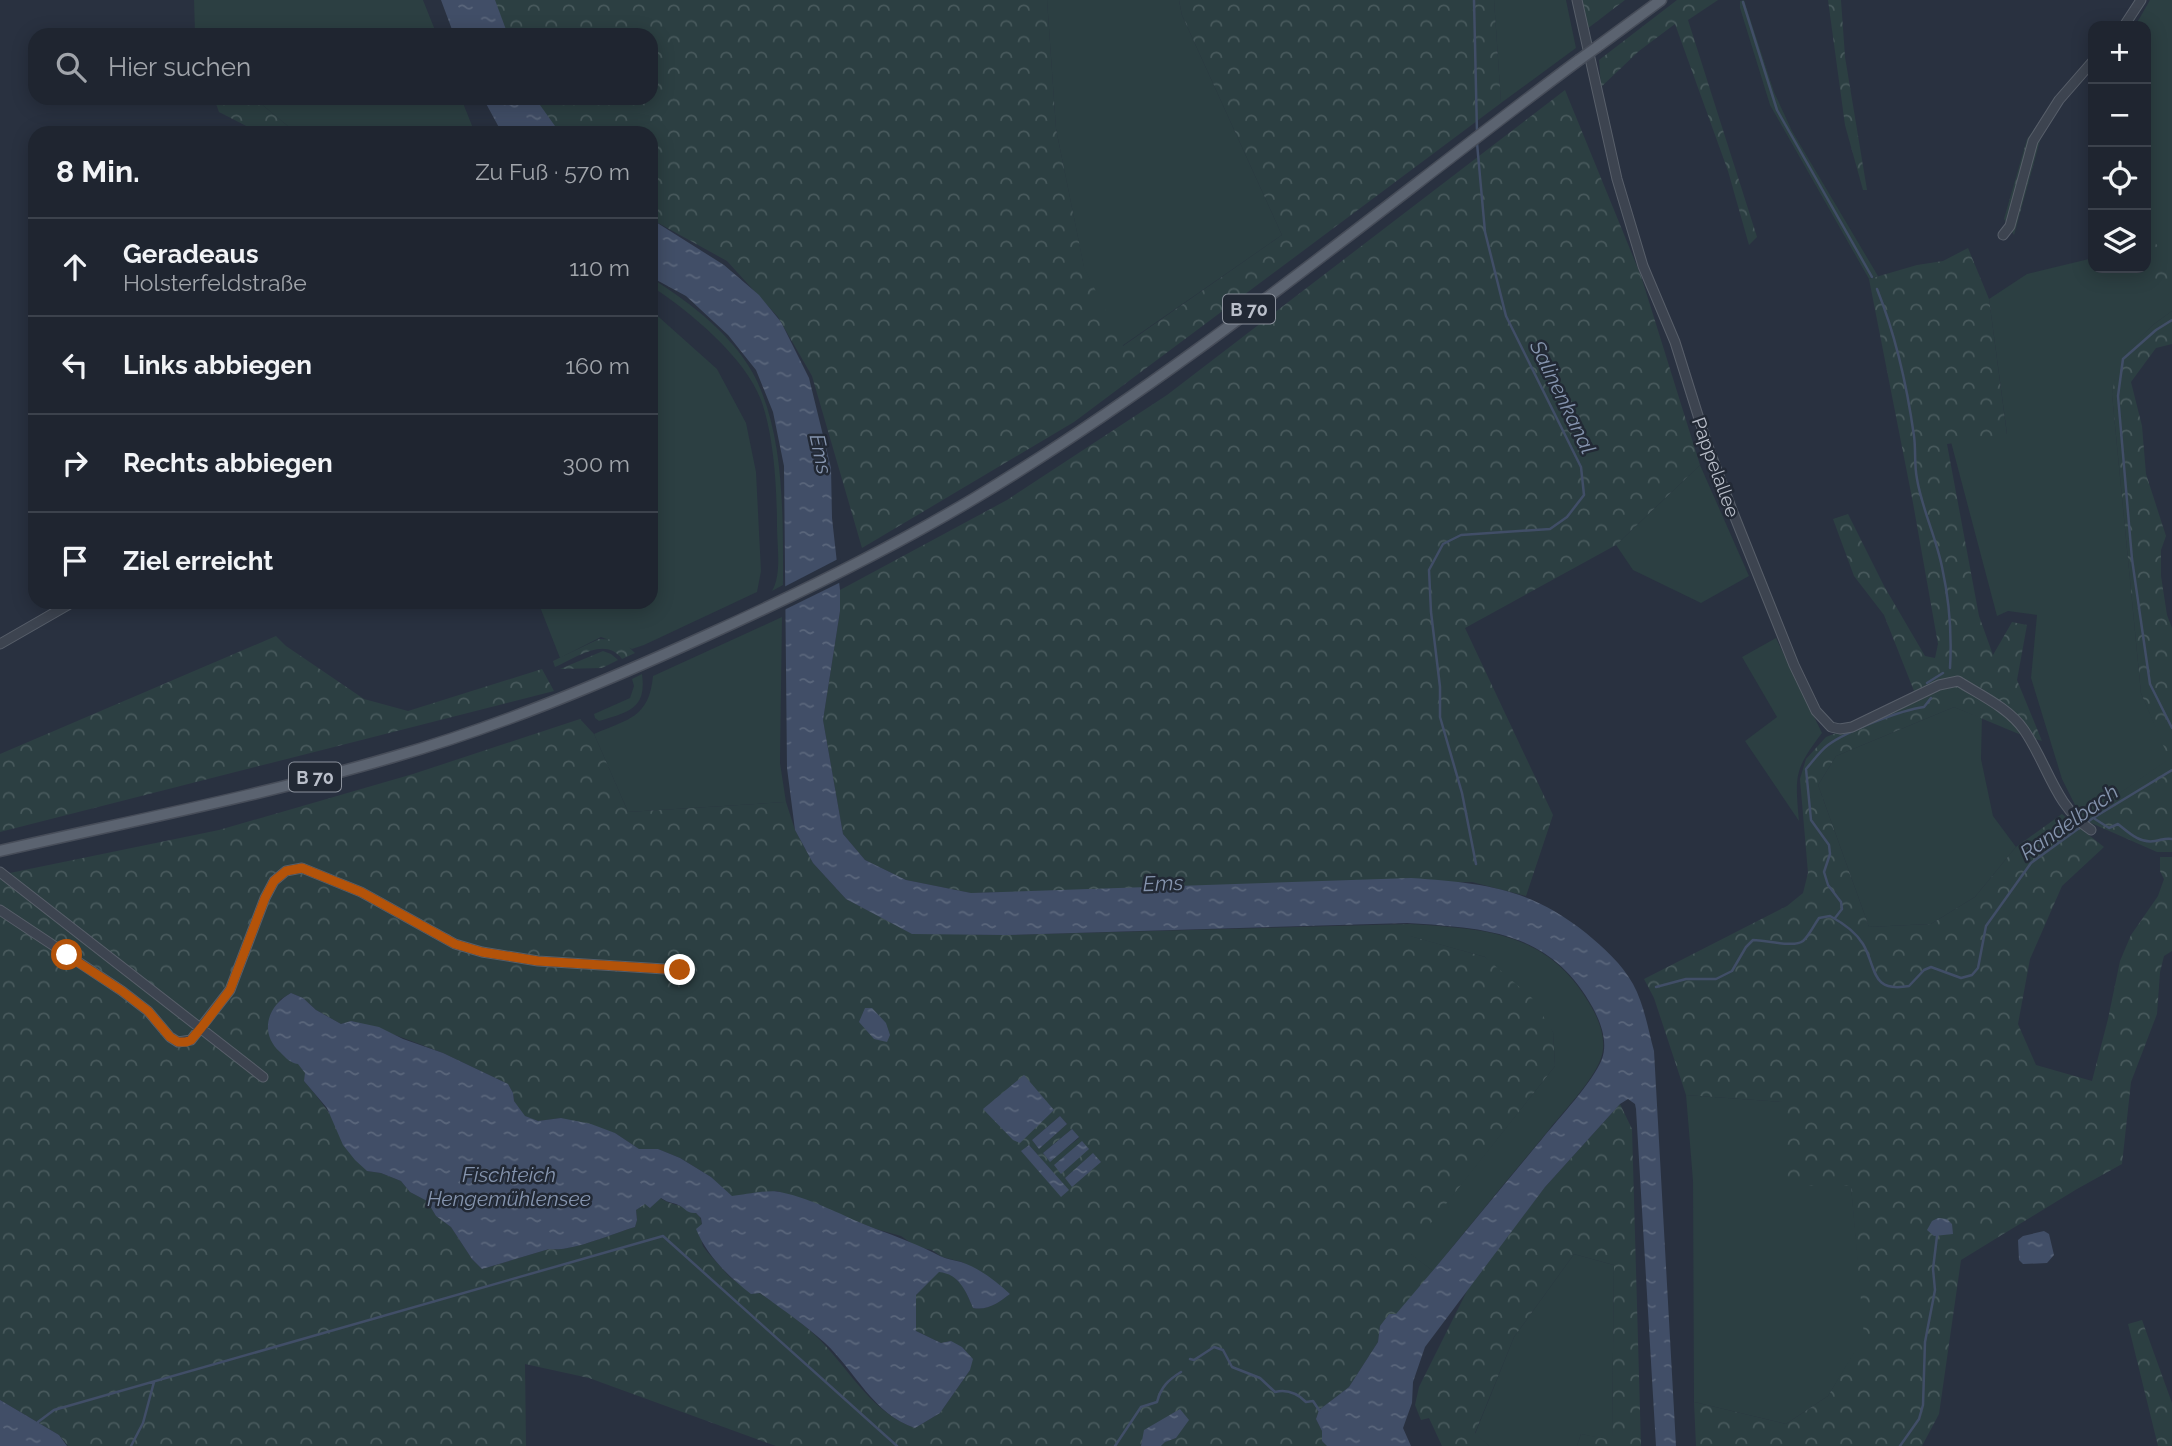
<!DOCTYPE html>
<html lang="de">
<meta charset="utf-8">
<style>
body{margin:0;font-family:Raleway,sans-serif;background:#2c313c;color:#f1f3f6}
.controls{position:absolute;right:21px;top:21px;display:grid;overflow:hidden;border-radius:14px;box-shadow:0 4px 18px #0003}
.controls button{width:63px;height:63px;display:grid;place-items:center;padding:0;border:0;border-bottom:2px solid #3c424c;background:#1f2530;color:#f1f3f6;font:35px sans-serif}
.stop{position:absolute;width:21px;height:21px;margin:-16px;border:5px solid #b45309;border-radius:50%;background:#fff}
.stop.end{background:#b45309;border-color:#fff;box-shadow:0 2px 7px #0008}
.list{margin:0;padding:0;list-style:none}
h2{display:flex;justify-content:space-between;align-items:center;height:91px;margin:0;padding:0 28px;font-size:30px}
h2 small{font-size:23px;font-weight:400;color:#a1a5ab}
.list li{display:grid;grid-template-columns:46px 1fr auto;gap:21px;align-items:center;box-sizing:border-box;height:98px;padding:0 28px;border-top:2px solid #3c424c}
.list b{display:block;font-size:26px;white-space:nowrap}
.list p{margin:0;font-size:23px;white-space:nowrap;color:#a1a5ab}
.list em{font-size:23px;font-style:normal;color:#a1a5ab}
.icon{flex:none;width:38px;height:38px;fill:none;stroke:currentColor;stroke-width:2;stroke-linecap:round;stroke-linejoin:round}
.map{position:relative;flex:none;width:2172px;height:1446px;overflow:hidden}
.search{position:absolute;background:#1f2530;box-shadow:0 4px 18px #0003;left:28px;top:28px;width:630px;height:77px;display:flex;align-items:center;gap:18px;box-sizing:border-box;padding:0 24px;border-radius:21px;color:#a1a5ab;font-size:26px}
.panel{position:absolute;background:#1f2530;box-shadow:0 4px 18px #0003;left:28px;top:126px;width:630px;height:483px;border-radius:21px}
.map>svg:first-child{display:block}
.green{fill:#2c3f42}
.forest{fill:url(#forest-crowns);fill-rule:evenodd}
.water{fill:url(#water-ripples)}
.pier{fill:#293140}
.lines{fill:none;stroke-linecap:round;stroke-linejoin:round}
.stream{stroke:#414e67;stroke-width:2.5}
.minor-casing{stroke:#585f6a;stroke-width:11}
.major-casing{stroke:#474d59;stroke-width:13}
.minor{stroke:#3d4450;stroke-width:9}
.major{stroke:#5b6370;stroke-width:10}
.major-bridge-casing{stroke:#474d59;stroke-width:13;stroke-linecap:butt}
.major-bridge{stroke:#5b6370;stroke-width:10}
.route{stroke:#b45309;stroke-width:9}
.labels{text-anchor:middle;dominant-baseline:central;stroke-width:5;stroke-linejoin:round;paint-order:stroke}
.shield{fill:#222935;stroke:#8c929d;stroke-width:2}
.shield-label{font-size:18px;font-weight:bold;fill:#babfca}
.street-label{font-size:19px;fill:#babfca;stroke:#222935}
.water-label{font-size:21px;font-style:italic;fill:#8594ae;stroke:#222935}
</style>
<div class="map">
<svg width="2172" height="1446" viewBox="0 0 2172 1446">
<defs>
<pattern id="forest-crowns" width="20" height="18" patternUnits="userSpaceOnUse" patternTransform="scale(1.75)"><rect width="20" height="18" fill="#2c3f42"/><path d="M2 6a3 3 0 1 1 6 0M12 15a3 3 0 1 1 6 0" fill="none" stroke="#48595c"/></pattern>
<pattern id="water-ripples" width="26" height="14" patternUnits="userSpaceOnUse" patternTransform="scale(1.75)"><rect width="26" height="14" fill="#414e67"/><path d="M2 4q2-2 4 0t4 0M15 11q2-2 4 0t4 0" fill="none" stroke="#5a667b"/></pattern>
</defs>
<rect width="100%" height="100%" fill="#293140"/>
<path class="green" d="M194,0h229l14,35h-242z
M1047,0h132l3,15 100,220 -160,111 -38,-78 -28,-139z
M1494,0h72l10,48 -75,55z
M1744,0l30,92 18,39 86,145 -9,3 -99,-174 -30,-97v-7z
M2150,0h22v311l-19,14 -34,34 -7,35 29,299 29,66 -88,60 -20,-40 -31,-101 6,-63 -29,-4 -11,5 -46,-174 56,-8 -18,-135 38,-25 66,-16v10h53v-242h-11z
M254,98h207l14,35h-179z
M651,278c40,25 85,59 106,103 28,60 26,139 26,204l-11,6c10,-17 5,-45 5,-64 0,-38 -3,-91 -16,-127 -16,-43 -72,-89 -110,-114z
M651,310l66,59 29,54 10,49 5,99 -4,21 -113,53 -12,4 -31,-12 -41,21 -22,-56h113z
M1700,465l49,111 -48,27 -68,-33 -17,-25z
M782,617l-2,146 6,39 -158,10 -34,-78c34,-15 55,-16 59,-58z
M1776,638l46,95c-28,37 -27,42 -23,88l-54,-80 32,-24 -35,-60z
M642,674c5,36 -15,38 -43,47l-4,-3 -1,-4 36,-16 4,-12 -2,-7z
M1954,707l28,11 -1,41 12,57 23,31 -41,50 -44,27 -62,3 -51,-142 18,-29z
M1410,924c77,5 140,8 182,84 8,14 15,34 9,50 -8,23 -38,54 -53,73 -39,47 -77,93 -115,140l-26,-19 148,-186 -2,-34 -68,-75 -76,-21z
M1686,1095l98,7 67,83 14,151 -37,60 -42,28 -92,-22 -1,-221z
M1574,1254l40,11 -2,176 -31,-7 -4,12h-88l-14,-12 39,-97z"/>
<path class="forest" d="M482,0h565l9,129 28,138 39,79 159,-111 -100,-220 -3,-15h315l7,103 -427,319 -212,126 -50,-172 -34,-59 -51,-56 -76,-42v-86h-95l-21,-35h116v-63h-150z
M1581,0h44l-38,29z
M1677,0h41l-30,20 69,217 -8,8 -21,-74 -53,-147 -36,27 -38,36 -2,-27z
M1828,0h13l4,57 22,133h-4l-18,-65z
M1565,90l76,186 59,189 -84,80 -151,83 88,187 -27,81 -54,-14 -501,11 -65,-13 -41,-20 -22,-26 -20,-114 17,-109v-21l167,-90 160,-105z
M214,98h40l42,35h-36l-41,-21z
M2035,128l6,9 -27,98 -10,-16 23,-80z
M2146,233l26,28v48l-32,-41h6z
M1968,248l21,51 18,136 -60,9 32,172 14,39 19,-33 15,3 -10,55 25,61 -23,-7 -65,-27 -118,49 -18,29 51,142 62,-3 44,-27 41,-50 46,-33 42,33 -42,39 -32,73 -12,65 18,41 56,16 16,-62 12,-58 11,-26 27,-39 6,-17 -4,-8v-14h12v94l-8,5 -4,16 -3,42 -26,68 -9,82 -45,25 -116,71 -22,154 -17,32h-226l-2,-44 92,22 42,-28 36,-60 -13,-150h-63l-5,-84 -97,-7 -32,-97 -10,-19 143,-73 16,-13 5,-20 -8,-94 6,-20 20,-22 98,-39 -10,-7 -30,-76 -30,-39 -21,-57 15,-5 36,72 41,70 10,2 3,-14 -25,-141 -44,-224 48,-14 26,-4z
M2172,311v33l-16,4 -25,34 11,44 4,48 20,62 -5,14v26l6,39 5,13v224h-15l-75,-33 87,-60 -28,-66 -29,-299 6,-35 35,-34z
M276,636l10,10 78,53 44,12 134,-42 12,22 -554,141v-78z
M599,639l22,1 14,13 -13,6c-17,-23 -46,-1 -67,8l-2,-6z
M603,651l8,3 7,6 -16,8 -42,1z
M580,719l14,15 34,78 158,-10 9,28 18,33 33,36 65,34 95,2 404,-11v12l75,21 47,41 21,34 2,34 -147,186 25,19 -37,44 -16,11 -2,16 -29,45 -30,23 -3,9 6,12v10l5,5h-166l4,-4 11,-4 -31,-8 -4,16h-365l-187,-68 -64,-14 1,82h-458l-9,-11 -59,-35v-525l219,-45 194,-56zM291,993l12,5 13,12 25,14 10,-3 47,15 45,17 65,31 5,9 1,8 10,15 14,5 23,-3 54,15 24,16h19l22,9 31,19 21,20 45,-6 99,38 25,7 16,11 15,3 10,7 20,5 48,32c-12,8 -22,17 -37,14 -7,-17 -14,-34 -34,-37l-23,24v36l25,12 10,-2 19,29 -30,43 -25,15c-48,-16 -71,-70 -108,-100 -15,-12 -31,-25 -48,-35 -10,-6 -24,-10 -32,-19 -3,-4 -23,-25 -24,-28 -4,-9 3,-23 -5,-31 -10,-10 -27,-9 -38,-17l-10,10 -5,-5 -9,7 1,10 -2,7c-24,7 -63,25 -86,22l-67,20 -10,-10 -21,-32 -15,-11 -9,-15 -17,-9 -9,-11 -20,-8 -14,-2c-21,-31 -38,-62 -63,-90l2,-8 -36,-58 11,-16zM1060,1116l7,8 -28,25 -7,-9zM1072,1129l7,9 -29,23 -7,-8zM1029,1145l39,45 -6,6 -40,-44zM1093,1154l7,8 -28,24 -7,-8z
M1620,1104l12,25 9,317h-64l4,-12 31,6 2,-175 -40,-11 -60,83 -39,96 14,13h-47l-13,-28 -8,2 -6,-15 4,-18 52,-104 74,-96z
M2142,1320l30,83v43h-14l-30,-122z"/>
<path class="water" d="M441,0h54l13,35h-54z
M483,98h52l25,35h-58z
M651,219l73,46 35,30 22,27 28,56 22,90 1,50 8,72v21l-17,109 20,114 22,26 41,20 65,13 440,-15c71,5 117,9 175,55 18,15 36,31 47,51 11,20 15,45 21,67l22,395h-20l-20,-337 -1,-5 -7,-5 -8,5 -75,83 -120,160 -12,35 -1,21 -9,25 8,18h-84l-5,-5v-10l-6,-12 3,-9 30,-23 29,-45 2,-16 9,-12h7c49,-57 97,-116 146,-175 16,-20 51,-57 60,-80 6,-17 -1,-36 -9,-51 -42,-77 -107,-80 -186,-85l-401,12 -94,-1 -66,-35 -33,-36 -18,-33 -8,-62 -3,-302 -11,-54 -17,-42 -28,-35 -42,-39 -35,-19z
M291,993l12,5 13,12 25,14 10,-3 28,6 24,12 40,14 65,31 5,9 1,8 11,15 13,5 23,-3 30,6 24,9 24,16h19l22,9 31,19 21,19c13,-1 37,-7 48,-4 34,7 64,25 96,37 22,8 43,16 64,27 6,3 14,4 21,6 18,6 35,19 49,32 -11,8 -22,17 -37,14 -7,-17 -14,-34 -34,-36l-23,23v36l25,12 10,-2 11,6 11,12 -3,11 -30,43 -25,15c-42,-14 -59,-56 -90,-85 -20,-18 -43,-34 -65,-50l-9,1c-22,-17 -44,-38 -55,-65l6,-5 -1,-6 -5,-5c-10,1 -11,-6 -20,-9 -7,-2 -9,-2 -15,-6l-11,10 -5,-4 -9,6 1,10 -2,7c-24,7 -63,25 -86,22l-67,20 -10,-10 -21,-32 -15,-11 -9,-15 -17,-9 -9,-11 -20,-8 -14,-2 -12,-11 -12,-15 -16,-37 -23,-27 1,-8 -7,-9c-8,-1 -12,-6 -18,-12 -21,-19 -13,-46 11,-59z
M865,1008h7l14,15 4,12 -3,7 -13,-3 -15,-17z
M1024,1075l30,35 -34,33 -7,-3 -30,-31z
M1060,1116l7,8 -28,25 -7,-9z
M1072,1129l7,8 -29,25 -7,-9z
M1082,1141l7,8 -28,25 -7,-9z
M1029,1145l40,45 -8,7 -40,-46z
M1093,1153l8,9 -29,25 -7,-9z
M1938,1218l9,1 5,5 1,10 -19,2 -7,-6 5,-9z
M2044,1231l5,3 5,21 -7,8 -24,1 -4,-4 -1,-20 5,-4z
M0,1400l59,35 8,11h-67z
M1180,1409l9,11 -13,18 -11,4 -4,4h-20l3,-16z"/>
<path class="pier" d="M840,558l3,23 -61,30v-23z"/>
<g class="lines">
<path class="stream" d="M1474,0l3,133
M1743,2l34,108 95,167
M1877,289c19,47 30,97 37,147 2,14 0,28 3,43 5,30 19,58 25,88 7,32 10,68 8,101
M2172,320l-16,10 -33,29 -5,37 14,163 18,125 22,44
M1927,683l16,-10
M2095,819l14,9 9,-4c10,8 22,20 37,17 7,-1 9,-3 17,-2
M1476,864l-14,-71 -22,-76v-30l-9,-75 -2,-42 14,-26 18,-9 89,-6 17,-12 17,-22 -3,-28 -75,-151 -21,-84 -8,-89
M1835,918l7,-9 -1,-7 -13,-17 -4,-13 6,-18 -1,-9 -18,-25 -5,-51c7,-8 14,-18 22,-24 19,-14 73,-35 96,-38l7,-9
M1656,987l30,-8h30l16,-8 14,-24 7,-7c13,0 41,8 50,1 6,-5 11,-16 16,-23l11,-2c13,7 25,15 33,28 14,24 7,49 46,42l15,-16 7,-3 30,11 11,-3 6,-7 8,-42 45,-63 62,-45 79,-48
M1190,1359l4,1 20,-13 9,3 9,17 28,11 15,14c12,-3 22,1 31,10l7,-1 6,9
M38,1422l16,-12 609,-174 234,210
M131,1446l12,-23 11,-41
M1115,1446l26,-39 16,-5c4,-15 11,-22 24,-30
M1900,1446l19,-27 4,-14 2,-63 10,-52 -2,-21 4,-33"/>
<defs>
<path id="minor" d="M1577,0l40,179 26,87 32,76 31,99 26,69 62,155 22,46 15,16 9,2 12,-2 87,-42 19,-4c22,14 51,27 66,49 24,35 31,76 67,100
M2124,26l17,-26
M2003,235l7,-9 23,-85 26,-41 34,-39
M0,644l73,-42
M0,872l263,205
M0,910l122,81 26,20 22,26 8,5 13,-2 39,-50 35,-92 9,-17 12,-10 16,-3 59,24 94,52 27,8 56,9 142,9"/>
<path id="major" d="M1597,47l64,-47
M0,851c131,-30 264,-56 393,-94 107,-31 209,-74 310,-120 93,-42 185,-87 272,-139 213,-128 405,-290 604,-438"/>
</defs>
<use href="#minor" class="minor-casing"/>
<use href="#major" class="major-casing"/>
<use href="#minor" class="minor"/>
<use href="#major" class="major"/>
<defs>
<path id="major-bridge" d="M1579,60l18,-13"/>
</defs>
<use href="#major-bridge" class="major-bridge-casing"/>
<use href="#major-bridge" class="major-bridge"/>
</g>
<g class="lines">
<path class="route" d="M67,955l55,36 26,20 22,26 8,5h8l5,-2 10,-12 29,-38 35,-92 9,-17 12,-10 16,-3 59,24 94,52 27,8 56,9 142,9"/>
</g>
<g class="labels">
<g class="shield">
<rect x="1223" y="294.5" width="52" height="29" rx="5"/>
<rect x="289" y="762.5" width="52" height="29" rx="5"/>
</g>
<g class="shield-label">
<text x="1249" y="309">B 70</text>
<text x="315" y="777">B 70</text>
</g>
<g class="street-label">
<text transform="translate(1716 467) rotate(70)">Pappelallee</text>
</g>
<g class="water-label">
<text transform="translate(1563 397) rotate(64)">Salinenkanal</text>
<text transform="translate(821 454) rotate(78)">Ems</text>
<text transform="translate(2069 822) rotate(-35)">Randelbach</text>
<text transform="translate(1163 883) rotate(-2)">Ems</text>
<text x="509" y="1174">Fischteich<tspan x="509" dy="24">Hengemühlensee</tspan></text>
</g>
</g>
</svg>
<div class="controls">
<button>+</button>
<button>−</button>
<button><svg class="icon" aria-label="locate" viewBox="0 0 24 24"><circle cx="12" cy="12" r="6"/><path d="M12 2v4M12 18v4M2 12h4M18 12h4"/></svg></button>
<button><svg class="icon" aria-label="layers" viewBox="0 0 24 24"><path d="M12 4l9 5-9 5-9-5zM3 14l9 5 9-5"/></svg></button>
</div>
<div class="stop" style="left:67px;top:955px"></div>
<div class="stop end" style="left:680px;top:970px"></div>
<div class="search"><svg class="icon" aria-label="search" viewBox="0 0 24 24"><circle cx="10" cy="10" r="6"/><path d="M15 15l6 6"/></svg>Hier suchen</div>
<section class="panel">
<h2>8 Min.<small>Zu Fuß · 570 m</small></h2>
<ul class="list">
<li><svg class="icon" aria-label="ahead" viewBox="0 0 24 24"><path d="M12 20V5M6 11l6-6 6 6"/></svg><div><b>Geradeaus</b><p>Holsterfeldstraße</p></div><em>110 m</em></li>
<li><svg class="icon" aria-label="left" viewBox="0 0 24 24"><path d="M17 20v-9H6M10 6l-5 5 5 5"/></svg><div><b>Links abbiegen</b></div><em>160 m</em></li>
<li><svg class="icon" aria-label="right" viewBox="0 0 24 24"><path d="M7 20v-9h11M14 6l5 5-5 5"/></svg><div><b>Rechts abbiegen</b></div><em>300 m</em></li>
<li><svg class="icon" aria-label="arrive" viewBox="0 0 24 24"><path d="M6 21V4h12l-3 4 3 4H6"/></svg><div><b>Ziel erreicht</b></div></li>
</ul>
</section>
</div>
